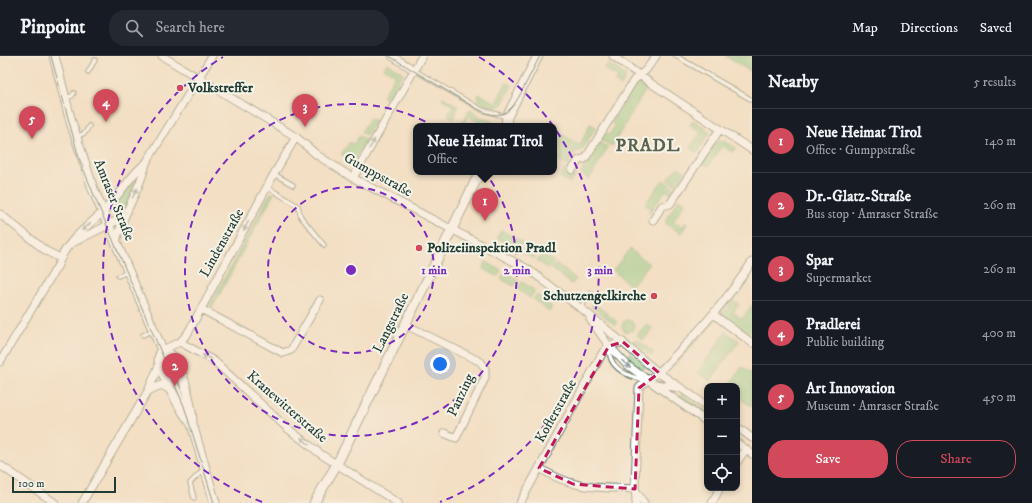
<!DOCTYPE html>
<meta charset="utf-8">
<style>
body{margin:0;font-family:"IM FELL DW Pica",serif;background:#242831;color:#f1f3f6}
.controls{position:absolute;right:12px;bottom:12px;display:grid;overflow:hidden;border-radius:8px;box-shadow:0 2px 6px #0003}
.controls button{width:36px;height:36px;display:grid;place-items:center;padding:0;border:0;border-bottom:1px solid #363941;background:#171b24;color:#f1f3f6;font:20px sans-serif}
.scale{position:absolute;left:12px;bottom:10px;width:104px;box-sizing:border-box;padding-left:4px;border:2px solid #1f3d34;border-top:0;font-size:11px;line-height:14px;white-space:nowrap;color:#1f3d34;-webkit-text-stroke:3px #f7f3e8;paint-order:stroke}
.you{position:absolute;left:440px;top:308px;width:14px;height:14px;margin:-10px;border:3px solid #fff;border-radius:50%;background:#1a73e8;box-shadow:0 0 0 6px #1a73e833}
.badge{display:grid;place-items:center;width:26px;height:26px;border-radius:50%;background:#d1495b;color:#fff;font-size:13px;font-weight:700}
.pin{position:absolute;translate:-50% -33px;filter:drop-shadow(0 1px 2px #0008)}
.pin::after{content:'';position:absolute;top:21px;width:14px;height:12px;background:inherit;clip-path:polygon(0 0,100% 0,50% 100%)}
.popup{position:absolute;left:413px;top:67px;width:144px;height:52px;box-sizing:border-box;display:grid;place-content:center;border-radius:8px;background:#171b24;filter:drop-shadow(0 1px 3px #0005);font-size:13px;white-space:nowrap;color:#9ea1a6}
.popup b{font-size:15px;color:#f1f3f6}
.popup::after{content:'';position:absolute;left:50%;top:100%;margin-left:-8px;border:8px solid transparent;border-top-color:#171b24}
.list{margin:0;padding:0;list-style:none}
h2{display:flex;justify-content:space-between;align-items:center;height:52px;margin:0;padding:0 16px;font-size:17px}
h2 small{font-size:13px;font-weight:400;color:#9ea1a6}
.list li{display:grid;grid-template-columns:26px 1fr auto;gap:12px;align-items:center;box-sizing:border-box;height:64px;padding:0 16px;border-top:1px solid #363941}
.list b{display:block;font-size:15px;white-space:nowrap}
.list p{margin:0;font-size:13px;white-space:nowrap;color:#9ea1a6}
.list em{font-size:13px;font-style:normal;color:#9ea1a6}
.actions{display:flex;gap:8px;padding:12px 16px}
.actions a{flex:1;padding:9px 0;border:1px solid #d1495b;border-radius:16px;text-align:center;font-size:14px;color:#d1495b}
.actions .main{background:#d1495b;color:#fff}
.icon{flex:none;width:22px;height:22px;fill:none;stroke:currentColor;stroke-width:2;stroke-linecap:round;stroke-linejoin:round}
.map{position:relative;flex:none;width:752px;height:447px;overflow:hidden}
header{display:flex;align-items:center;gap:24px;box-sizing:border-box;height:56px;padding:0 20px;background:#171b24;border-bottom:1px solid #363941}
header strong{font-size:19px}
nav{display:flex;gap:22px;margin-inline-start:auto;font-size:14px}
.search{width:280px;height:36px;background:#242831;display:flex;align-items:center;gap:10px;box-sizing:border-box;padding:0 14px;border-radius:16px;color:#9ea1a6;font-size:15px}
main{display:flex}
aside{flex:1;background:#171b24}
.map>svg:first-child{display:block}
.green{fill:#89ca82;stroke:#54845b}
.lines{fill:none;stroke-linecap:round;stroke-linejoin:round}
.service-casing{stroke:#697666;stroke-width:5.5}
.minor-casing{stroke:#697666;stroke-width:9}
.tertiary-casing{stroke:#697666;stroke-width:11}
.service{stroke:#fff;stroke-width:3.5}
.minor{stroke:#fff;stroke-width:7}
.tertiary{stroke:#fff;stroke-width:9}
.tram{stroke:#1f3d34;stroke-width:1}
.oneway{fill:#8f9e9a}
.marked{fill:none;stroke:#c2185b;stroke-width:3;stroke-dasharray:8 5;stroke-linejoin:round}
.ring{fill:none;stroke:#7b2cbf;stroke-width:2;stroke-dasharray:7 5}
.poi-dot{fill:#d1495b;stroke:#f7f3e8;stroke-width:1.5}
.labels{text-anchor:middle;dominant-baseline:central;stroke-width:4;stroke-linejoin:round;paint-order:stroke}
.poi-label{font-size:14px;font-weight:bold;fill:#1f3d34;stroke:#f7f3e8;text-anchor:start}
.street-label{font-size:14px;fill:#1f3d34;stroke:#f7f3e8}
.district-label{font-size:18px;font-weight:bold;letter-spacing:1px;fill:#5b634f;stroke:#f7f3e8}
.centre{fill:#7b2cbf;stroke:#f7f3e8;stroke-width:2}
.ring-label{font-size:12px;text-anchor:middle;font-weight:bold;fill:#7b2cbf;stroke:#f7f3e8;stroke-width:4;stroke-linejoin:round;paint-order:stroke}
</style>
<header>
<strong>Pinpoint</strong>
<div class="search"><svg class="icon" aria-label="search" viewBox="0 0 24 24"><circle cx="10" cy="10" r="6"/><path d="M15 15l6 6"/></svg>Search here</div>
<nav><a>Map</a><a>Directions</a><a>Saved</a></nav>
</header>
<main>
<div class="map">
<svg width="752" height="447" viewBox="0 0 752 447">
<rect width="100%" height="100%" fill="#f7f3e8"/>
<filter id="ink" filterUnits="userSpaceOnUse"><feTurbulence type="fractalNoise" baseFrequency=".025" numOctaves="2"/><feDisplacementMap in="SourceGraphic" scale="8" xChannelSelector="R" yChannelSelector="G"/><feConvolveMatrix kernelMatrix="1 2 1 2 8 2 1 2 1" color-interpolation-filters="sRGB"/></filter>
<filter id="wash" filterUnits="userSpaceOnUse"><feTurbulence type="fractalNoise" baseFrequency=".012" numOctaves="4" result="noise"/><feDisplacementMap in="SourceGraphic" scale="16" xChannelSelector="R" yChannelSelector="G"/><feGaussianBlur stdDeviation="0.9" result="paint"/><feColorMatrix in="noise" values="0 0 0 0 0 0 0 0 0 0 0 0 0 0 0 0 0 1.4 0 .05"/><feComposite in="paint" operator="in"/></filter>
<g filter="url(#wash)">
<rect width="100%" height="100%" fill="#f3dfc3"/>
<path class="green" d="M725,0h27v16z
M387,7l16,10 -15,27 -6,-3 13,-21 -1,-3 -10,-4z
M608,7l18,13 -5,10 -6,-4 3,-5 -14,-8z
M506,27l6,2 -11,21c-8,2 -20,0 -24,-8l2,-4 17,9z
M636,28l10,5 -34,57 -11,-6 4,-7 4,2 6,-9 -4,-3z
M443,41l15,9 -4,13 -6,-4 5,-10 -11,-6z
M470,53l12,9 1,-1 10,5 -2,4h-5l-18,-10 -5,10h-2z
M370,62l6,3 -10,14 -5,-3z
M693,64l17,12 -13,21 -7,-5 11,-16 -11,-7z
M590,68l6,3 -14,23 -5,2 -23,-13 1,-9 25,15z
M359,80l7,4 -11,20 -3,-2 -1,2 -10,-6 9,-12 1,2 4,-1z
M718,84l6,1 12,7 -4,4 -10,-6 -14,20 -6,-3z
M554,85l21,12 -7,12 -14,-7z
M599,87l9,4 -19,33 -8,-7z
M678,111l7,5 -9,13 -9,-5z
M565,113l11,7 -6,7 -10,-6z
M137,121h1l-14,34 -7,-4 -2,-3 9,-14z
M663,124l11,8 -3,5 -5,-3 -18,24 3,-6 -6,-4z
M274,137l-63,117 -2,-3 2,-4 59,-109z
M679,143l6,4 -12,18 10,6 2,-4 2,1 -6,9 -15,-9v-4z
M501,174l21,12 -3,8 -22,-12z
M527,188l11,7 -4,8 -12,-7z
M630,193l19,15 -18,22 -18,-16z
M542,198l12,8 -5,7 -12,-8z
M486,206l15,8 -3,6 -15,-7z
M556,208l20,15 -4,5 -20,-15z
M752,212c0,12 -24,37 -32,47v-4z
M505,216l13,8 -4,6 -13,-7z
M522,226l13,9 -5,7 -13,-9z
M537,239l15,12 -3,5 -16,-13z
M734,245l5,3 -6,8 9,7 10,-14v25l-4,5 -26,-19z
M594,247l23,19 -2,3 -24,-19z
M622 270a6 6 0 1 1 12 0a6 6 0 1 1-12 0Z
M715,265l-40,44h-2l38,-43z
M646,268l7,5 -10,11 -6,-5z
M726,276l13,9 -29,40 -12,-9z
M636,283l17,13 -2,4 -18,-15z
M630,296l15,13 -1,5h-4l-15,-12z
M742,311l10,7v33l-15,-11v-10h-8z
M682,338l25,17v7l-29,-20z"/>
</g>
<g filter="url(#ink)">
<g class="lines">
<defs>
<path id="service" d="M676,0l76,44
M414,14l68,40 25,7
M88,16l7,-12
M66,42l6,-2 2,-3
M76,81l9,-4 4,-7
M274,118l19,11
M267,131l31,19 3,11 23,28
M118,220l10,-4
M580,252l11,-15
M143,279l9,-4
M609,291c-1,21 17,29 35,33
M163,297l24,57
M194,442l-4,-15 14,-14"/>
<path id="minor" d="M162,0l134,81 21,18 36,23 175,91 59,44 72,60 48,33
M392,0l22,14
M613,0l36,26 103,68
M572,114l7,-10 6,-1 49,-79 12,-10 10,-14
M353,122l69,-122
M0,158l46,37 14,7
M653,164l9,-14 8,-2 50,-75
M116,186c6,-28 24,-51 30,-79l66,-107
M72,187l50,-25
M201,253l82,44 8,-3 29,-50
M713,258l39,29
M590,263l19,27 18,19 80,57
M406,269l75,37 4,7v9l-29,60 -12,-5
M180,286l34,19 73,67 35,27 76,48
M162,294l18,-8 8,-9 86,-159 22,-37
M0,306l58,-97c9,-28 37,-42 54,-63 12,-13 19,-28 34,-39
M655,328l25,4
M148,335l13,-6 10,5
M737,371l15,11
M737,387l15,11
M737,406l9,-13
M0,409l55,38
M539,412c36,22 56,19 96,21
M636,435l8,12
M82,447l66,-112 12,-28
M520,447l83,-151 6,-6 14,-4
M636,447l-1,-19 4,-96c8,-9 18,-13 26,-22 32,-32 62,-66 87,-104
M712,447l8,-15"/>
<path id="tertiary" d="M54,0l17,66 22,67 69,161c3,2 8,4 11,7 10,11 19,52 19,67l23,79
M506,70l1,-9 31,-61
M162,294c-1,3 -3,6 -3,9 1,15 23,53 33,65
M314,447l23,-39 143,-292"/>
</defs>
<use href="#service" class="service-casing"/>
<use href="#minor" class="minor-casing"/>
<use href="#tertiary" class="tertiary-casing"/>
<use href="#service" class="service"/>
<use href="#minor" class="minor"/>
<use href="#tertiary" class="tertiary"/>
<path class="tram" d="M51,0l28,102 19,47 86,201 30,97
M389,0l85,51c27,15 36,8 49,-18 6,-11 11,-22 17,-33"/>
</g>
<defs><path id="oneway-solid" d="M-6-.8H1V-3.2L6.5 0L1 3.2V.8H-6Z"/></defs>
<g class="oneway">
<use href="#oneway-solid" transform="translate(372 88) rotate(-60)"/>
<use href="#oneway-solid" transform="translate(135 137) rotate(-62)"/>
<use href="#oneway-solid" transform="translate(246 170) rotate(118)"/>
<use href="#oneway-solid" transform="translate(86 171) rotate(139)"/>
<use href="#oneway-solid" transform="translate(207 301) rotate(-152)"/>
<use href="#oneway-solid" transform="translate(626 308) rotate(41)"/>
<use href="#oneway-solid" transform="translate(305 385) rotate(-141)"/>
</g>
</g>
<path d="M0 0H752V447H0ZM623,286l36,31 -20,15 -4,101 -62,-5 -34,-16 70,-122z" fill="#f3dfc3" fill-opacity=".55" fill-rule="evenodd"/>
<path class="marked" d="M623,286l36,31 -20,15 -4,101 -62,-5 -34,-16 70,-122z"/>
<g class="ring">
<circle cx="351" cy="214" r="83"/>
<circle cx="351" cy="214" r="166"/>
<path d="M262 446A249 249 0 0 1 223 1M479 1A249 249 0 0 1 440 446"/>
</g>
<g class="poi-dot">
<circle cx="180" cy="32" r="4"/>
<circle cx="419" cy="192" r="4"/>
<circle cx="654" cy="240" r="4"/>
</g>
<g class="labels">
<g class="poi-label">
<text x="188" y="32">Volkstreffer</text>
<text x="427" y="192">Polizeiinspektion Pradl</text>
<text x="646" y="240" text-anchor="end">Schutzengelkirche</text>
</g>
<g class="street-label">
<text transform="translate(378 119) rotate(29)">Gumppstraße</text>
<text transform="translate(114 144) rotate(68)">Amraser Straße</text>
<text transform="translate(222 187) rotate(-61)">Lindenstraße</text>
<text transform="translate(391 267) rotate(-64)">Langstraße</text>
<text transform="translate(461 339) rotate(-65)">Panzing</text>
<text transform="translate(287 351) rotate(41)">Kranewitterstraße</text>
<text transform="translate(556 355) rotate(-61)">Koflerstraße</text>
</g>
<g class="district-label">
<text x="648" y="90">PRADL</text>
</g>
</g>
<circle cx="351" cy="214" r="6" class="centre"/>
<g class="ring-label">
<text x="434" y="218">1 min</text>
<text x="517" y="218">2 min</text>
<text x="600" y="218">3 min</text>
</g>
</svg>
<div class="controls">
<button>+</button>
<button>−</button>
<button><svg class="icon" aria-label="locate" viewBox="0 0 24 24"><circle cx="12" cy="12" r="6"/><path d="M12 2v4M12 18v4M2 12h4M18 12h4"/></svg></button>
</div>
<div class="scale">100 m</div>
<div class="you"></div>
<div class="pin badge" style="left:485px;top:165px">1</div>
<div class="popup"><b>Neue Heimat Tirol</b>Office</div>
<div class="pin badge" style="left:175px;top:330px">2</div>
<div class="pin badge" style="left:305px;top:71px">3</div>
<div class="pin badge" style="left:106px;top:66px">4</div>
<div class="pin badge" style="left:32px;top:83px">5</div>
</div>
<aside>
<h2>Nearby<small>5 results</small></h2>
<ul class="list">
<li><span class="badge">1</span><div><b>Neue Heimat Tirol</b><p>Office · Gumppstraße</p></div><em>140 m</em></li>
<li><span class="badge">2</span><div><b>Dr.-Glatz-Straße</b><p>Bus stop · Amraser Straße</p></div><em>260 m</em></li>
<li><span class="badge">3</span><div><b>Spar</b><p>Supermarket</p></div><em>260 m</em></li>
<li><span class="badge">4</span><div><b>Pradlerei</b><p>Public building</p></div><em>400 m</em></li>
<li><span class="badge">5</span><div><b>Art Innovation</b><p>Museum · Amraser Straße</p></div><em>450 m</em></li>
</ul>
<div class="actions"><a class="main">Save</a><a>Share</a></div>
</aside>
</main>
